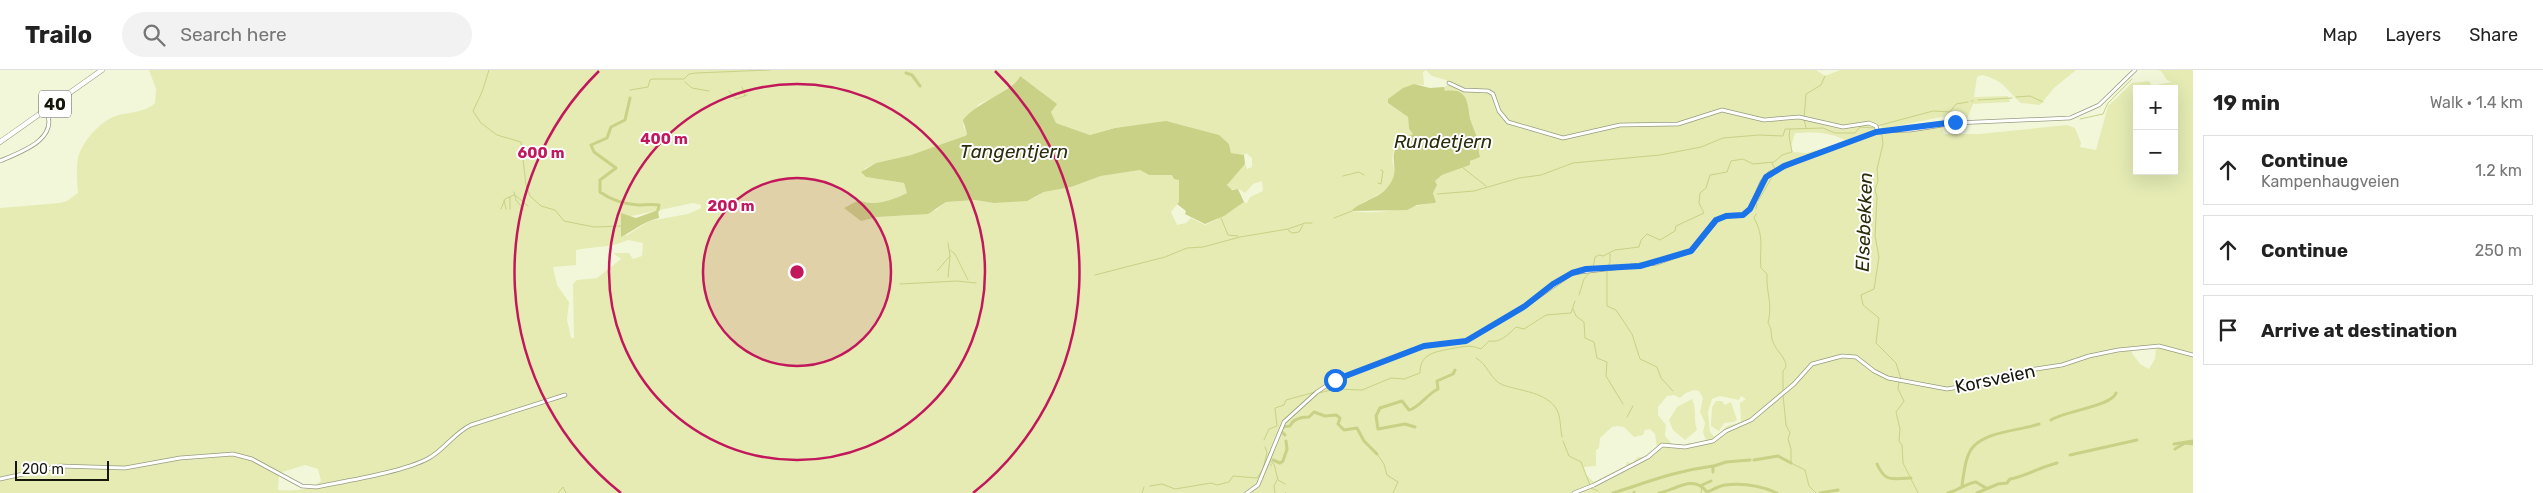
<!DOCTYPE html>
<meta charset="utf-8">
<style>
body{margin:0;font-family:Rubik,sans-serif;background:#f2f2f2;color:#222}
.controls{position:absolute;right:15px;top:15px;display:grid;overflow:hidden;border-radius:0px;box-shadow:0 5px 20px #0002}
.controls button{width:45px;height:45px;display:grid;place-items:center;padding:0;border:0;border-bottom:1px solid #e0e0e0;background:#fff;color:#222;font:25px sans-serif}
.scale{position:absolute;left:15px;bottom:12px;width:94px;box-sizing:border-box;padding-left:5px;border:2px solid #15160c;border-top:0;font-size:14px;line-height:18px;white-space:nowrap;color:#15160c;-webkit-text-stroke:4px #fff;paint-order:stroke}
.stop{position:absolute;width:15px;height:15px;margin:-11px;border:4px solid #1a73e8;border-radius:50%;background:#fff}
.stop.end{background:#1a73e8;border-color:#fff;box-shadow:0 1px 5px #0008}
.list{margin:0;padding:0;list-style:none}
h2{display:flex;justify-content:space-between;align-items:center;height:65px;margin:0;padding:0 20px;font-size:21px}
h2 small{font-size:16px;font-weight:400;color:#767676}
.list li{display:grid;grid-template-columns:32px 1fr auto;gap:15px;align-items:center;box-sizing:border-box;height:70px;margin:0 10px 10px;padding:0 10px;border:1px solid #e0e0e0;border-radius:0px}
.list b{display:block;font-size:19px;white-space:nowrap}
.list p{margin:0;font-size:16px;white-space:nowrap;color:#767676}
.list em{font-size:16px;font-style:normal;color:#767676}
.icon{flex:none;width:28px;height:28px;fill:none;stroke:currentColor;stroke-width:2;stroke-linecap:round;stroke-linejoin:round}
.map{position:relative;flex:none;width:2193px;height:423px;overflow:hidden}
header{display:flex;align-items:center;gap:30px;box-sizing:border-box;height:70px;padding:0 25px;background:#fff;border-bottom:1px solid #e0e0e0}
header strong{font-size:24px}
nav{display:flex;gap:28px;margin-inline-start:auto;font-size:18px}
.search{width:350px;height:45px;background:#f2f2f2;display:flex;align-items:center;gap:12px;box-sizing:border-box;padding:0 18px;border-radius:28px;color:#767676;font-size:19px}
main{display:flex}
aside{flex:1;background:#fff}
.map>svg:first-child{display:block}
.green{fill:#e5ebb3;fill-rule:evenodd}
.water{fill:#c8d185}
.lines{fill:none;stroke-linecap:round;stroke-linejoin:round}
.stream{stroke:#c8d185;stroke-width:1}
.canal{stroke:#c8d185;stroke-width:3}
.minor-casing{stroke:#989c81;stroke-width:4.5}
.major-casing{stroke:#989c81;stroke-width:5.5}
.minor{stroke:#fff;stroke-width:3}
.major{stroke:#fff;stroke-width:4.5}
.route{stroke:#1a73e8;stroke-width:6}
.ring{fill:none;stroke:#c2185b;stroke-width:2.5}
.labels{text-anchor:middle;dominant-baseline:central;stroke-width:4;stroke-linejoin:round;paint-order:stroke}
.shield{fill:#fff;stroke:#5b5c55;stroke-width:1}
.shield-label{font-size:16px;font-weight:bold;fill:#15160c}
.street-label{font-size:18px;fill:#15160c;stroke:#fff}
.water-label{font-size:19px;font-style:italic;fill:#2b2d0c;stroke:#fff}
.centre{fill:#c2185b;stroke:#fff;stroke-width:2.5}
.ring-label{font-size:15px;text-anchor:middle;font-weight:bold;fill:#c2185b;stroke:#fff;stroke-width:4;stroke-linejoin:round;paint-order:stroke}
</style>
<header>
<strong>Trailo</strong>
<div class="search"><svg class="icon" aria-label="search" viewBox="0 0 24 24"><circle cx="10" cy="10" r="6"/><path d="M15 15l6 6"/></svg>Search here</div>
<nav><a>Map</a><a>Layers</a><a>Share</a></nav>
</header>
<main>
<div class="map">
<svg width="2193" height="423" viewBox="0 0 2193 423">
<rect width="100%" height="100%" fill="#f3f7da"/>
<path class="green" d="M149,0h1667l9,6 15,-6h236l-22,18 -14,17 -19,-2c-16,-14 -16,-22 -39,-28l-5,2 -3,20 34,-1 2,6 -37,2 -6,15 -7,-6 -77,16 -4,-5 -7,2 2,4 -29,10c-16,-8 -32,-8 -50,-7l-4,13 2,6 13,1 22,-6 4,2 46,-16 63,-7 3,8h35l88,-9 8,3 6,15 -1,4 16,3 12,-44 24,-23 17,-2 3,5 20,-4 -5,-2 -6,-9 -5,-1h37v423h-2193v-285l60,-5 7,-2 11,-8c-1,-12 -2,-23 0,-35 4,-17 24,-39 41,-43 12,-3 27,-3 36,-12l1,-14zM1426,0l6,6 14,4 3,5 -5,2 1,4c23,18 35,41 27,70h-2v4l-28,10 -7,6 1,6 -3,6 3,9 -1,1c-27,3 -55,13 -83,8 8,-11 33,-14 42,-32 3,-6 0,-10 -1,-15 -4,-14 10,-25 20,-30l-4,-5 -1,-12 -20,-14c7,-12 21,-21 36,-18l-1,-13zM1020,9l35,26 -4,7 5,11 34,12 25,-7 53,-6 51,14 10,8 2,9 13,2 2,-2 6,5v9l-5,2 -2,-5 -17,18v7h11l6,4 8,-9 9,-3 1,10 -13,6 -3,6 -3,-1c-14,10 -21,15 -39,23l-14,-7 -5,5 -9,2 -6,-13 8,-10v-22l-7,-5h-23l-9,-5 -39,6 -30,11 -27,5 -10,6 -40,5 -19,-3 -29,2 -10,8 -24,5 -34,2 -17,4 -2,-21c15,7 34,0 48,-7l-3,-10 -38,-6 -2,-8 12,-6 35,-8 48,-15 8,-6 -4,-9 16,-21 14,-6zM2137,19h37v82h-37zM693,133l8,2v3l-13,6 -39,7 -23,15 1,-19zM628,170l15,3 -1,13 -9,3 -4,-6h-16l8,6 -24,19 -20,2 -4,4 1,54h-3l-4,-18 2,-18 -12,-17 -4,-18 23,-2v-15c19,-4 34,-2 52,-10zM2156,278l-1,11 -6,10 -9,-5 -8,-11v-3zM1694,320l5,1 4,7 -3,14 5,11 -2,9 3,8 -14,4 -4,-2 -1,3h-14l-8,-9 1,-11 -8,-10v-8l9,-11 7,-1 6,3 6,-5zM1720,326l19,4 2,-4 5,3 -6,4 1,19 -14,4 -12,11 -5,-5 -2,-20 4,-13zM1617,356l7,1 10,10 9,-2 2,-5 5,-1 5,5 2,14 -11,9h-8l-6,6 -5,-1 -1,4 -32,16 -8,-7 -2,-8 12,-1v-16l3,-2 1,-10 12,-11zM305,395l13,4 3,12c-12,10 -27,10 -43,9l1,-17z
M1692,329c5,10 1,20 5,31l-12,10 -12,-10 -4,-10 8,-13z
M1716,331h6l3,4 6,-3 6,18 -3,2 -10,1 -5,8 -8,-5 1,-19z"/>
<path class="water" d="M1020,6l37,28 -6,8 5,11 34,12 25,-7 51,-7 53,14 10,9 2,9 13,2 1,9 -18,21 5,5 6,-1 6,13 -20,14 -19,8 -20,-10 1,-3 -9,-7 2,-2v-22l-5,-1 -2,-4h-23l-9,-5 -39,6 -30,11 -27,5 -17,9 -33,2 -19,-3 -29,2 -18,12 -50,3 -17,4 -17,-13 15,-8c15,7 34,0 48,-7l-3,-10 -38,-6 -5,-5 15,-9 35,-8 54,-19 2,-2 -4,-14c12,-17 53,-31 57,-44z
M1414,14l16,4 14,-1 1,4c24,-3 22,12 25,28 2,6 7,17 8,22 1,5 0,10 2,16l-10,4v4l-28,10 -7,6 2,4 -4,8 3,9 -1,1 -18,2 -10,5 -55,1c2,-6 25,-13 32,-20 22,-22 0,-30 16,-49 3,-4 9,-6 13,-8l-4,-5 -1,-12 -20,-14v-4l15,-11z
M658,140l1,8c-15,3 -24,12 -38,19v-24l15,5z"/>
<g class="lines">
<path class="stream" d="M489,0l-7,22 -9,19 8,12 16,12 24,7 5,43 4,11 11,10 14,4 9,11 30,6 28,-1
M685,12l7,6 17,3
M742,17l3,9
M630,20l18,-3 2,-7 3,-1h31l5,-5 7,-1 74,-3
M729,21l7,8 11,-4
M2016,27l14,-1 13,6
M1978,30l34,-2
M1971,31h2
M2080,49l23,-5 5,-11 24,-24
M1877,56l56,-15 17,1 6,-8 12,-2
M1806,58l-2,-9 2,-25 15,-9 4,-9
M1880,63l2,3 1,8 -6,25 1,12 -3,9 2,7 -2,39 4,21 -5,32 -13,6 2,10 16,13 -3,25 20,20 5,16
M1772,93l3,6
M1462,97l24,19
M1343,106l16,-4 5,3
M1378,113l3,1 2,-13 -2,-1
M514,122l2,8 8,10
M1437,124l37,-3 45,-13 22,-3 32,-12 87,-8 41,-8 22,-9 36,-3 24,1 2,-7h5
M515,125l13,11
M504,130l2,9
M1758,131l17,-29
M501,139l4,-10 9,-4
M510,139v-12
M1756,139l1,-6
M1756,144l-2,4c11,20 5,30 7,50l6,6c-1,20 6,28 1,49 5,7 2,12 5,19 3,9 13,15 13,25l-3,4v21
M1221,148l7,17 10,1
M1334,148l18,-7
M1288,160l4,3 7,-1 4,-7
M950,180l5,4 13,26
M1610,184v8l-3,6v38l9,4 16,24 8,25 17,8 4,11 12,13
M1593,198l2,-11 4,-2 4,1 12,-6 24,-3 2,-7 6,-6 13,6 15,-9 1,-5 28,-13 -5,-10 1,-10 6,-5 4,-13 17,-3 4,-11 12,-2 10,5 21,-2 8,-7 10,-3 -3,-16 1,-7 33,-1 12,5h20l5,-6 14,1
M937,201l13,-15 -2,-13
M1095,205l70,-18 22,-9 16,-1 37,-10 48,-8 17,-6h7
M948,207l2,-21
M900,214l57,-3 19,2
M1579,225l5,-16 6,-7
M1573,239l3,7 8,6 1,16 9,4 3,16 10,4 -1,14 17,28
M1476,288c12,6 14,22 27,27 17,6 44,7 54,25 4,8 3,18 5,27
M1899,312l-1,7 6,12 -8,11 4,17 -1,12 3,4 1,18 15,30
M1318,323l19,-4 25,1 29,-12 13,1 16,-6c0,-19 14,-21 30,-24 12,-2 19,-5 31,0l8,-8c11,2 19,-6 27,-14l8,2 22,-14 25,-2 4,-12
M1783,325l3,30 4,8 -2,6 3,10v14l14,7 4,16 7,7
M1627,347l6,-11
M1264,370l5,-11 8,-3 -2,-18 9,-3 2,-5 29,-8
M1563,371l6,15 12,6 9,23
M1377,384l7,10 3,11 11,7 -5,11
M1271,388l2,2
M1269,390l5,4 4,16 7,4
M1271,396v-2
M1267,398l1,-1
M1699,398l2,1
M1265,403v-1
M1263,408v-1
M1150,416l12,-2 13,5 36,-6 6,2 12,-3 4,-6 24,2 6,-9 4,-17 -2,-5
M1715,417l1,1
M1591,418l7,3
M1285,422l1,1
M558,423l5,-6 3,6
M1142,423l2,-6
M1275,423l-1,-7 3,-6
M1701,423l1,-7"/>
<path class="canal" d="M906,3l6,2 8,11
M630,28l-5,22 -14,7 -4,11 -16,7 3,7 22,16 -16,12v12c11,8 24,12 38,13 7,0 14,-1 21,0l-1,5
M2051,350c14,-9 61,-14 65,-27
M1415,357l-10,-3 -27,5 -2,-13 4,-8 22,-7 7,9c10,-2 18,-16 29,-21l-1,-8 16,-7 2,-4
M1285,365l-4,-4 2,-4 7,-1c3,-7 11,-9 19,-9l5,-5 11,4 11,-1 4,3 -2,6 6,6 13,-2 7,13 13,13
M2174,374l19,-3
M2175,379l10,-6 8,1
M2070,385l67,-15
M1273,390l7,3 3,-2 4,-12 -1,-8
M1754,390l24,-4 13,7
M1877,394c9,20 16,14 34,14
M1714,396l12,-4 24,-2
M1702,415l9,-4
M1962,415c2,-11 3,-29 11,-38 14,-16 46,-16 66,-23
M1634,422v1
M1613,423c35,-11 62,-22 100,-27v6
M1659,423c17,-3 34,-19 48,-1 6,-2 11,-6 18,-7 18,-2 36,1 52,8
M1820,423l18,-3
M1948,423c10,-3 17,-9 28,-11l10,6
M1977,423l21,-9 9,-1 3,-4c17,-3 30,-12 47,-16"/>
<defs>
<path id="minor" d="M1449,13l15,7 24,1 5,3 6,17 9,11 55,16 57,-13 58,-1 44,-14 42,10 35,-3 44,10 26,-4 7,3 2,6
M0,91c21,-9 60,-22 46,-51
M0,409l60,-13 65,2 55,-10 53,-4 19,5 50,27 14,1c30,-6 88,-15 113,-29 16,-9 25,-25 42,-33l94,-30
M1247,423l11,-8 26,-63 33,-30 18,-12 89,-34 42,-5 59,-35 47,-33 85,-10 34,-12 26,-31 9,-4 17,-1 7,-6 12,-27 8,-9 40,-17 70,-25 31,-1 44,-7 115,-5 29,-13 36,-35
M1574,423l20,-8 54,-28 14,-12 23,2 28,-6 13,-10 25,-11 43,-36 18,-20 30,-8 14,1 18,14 14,7 59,11 54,-9 22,-9 39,-6 27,-9 29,-6 41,-4 34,9"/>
<path id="major" d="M0,72l102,-72"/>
</defs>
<use href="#minor" class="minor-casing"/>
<use href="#major" class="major-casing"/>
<use href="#minor" class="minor"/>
<use href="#major" class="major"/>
</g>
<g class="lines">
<path class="route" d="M1335,310l89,-34 42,-5 59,-35 28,-22 19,-11 14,-4 54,-3 51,-15 25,-31 10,-4 17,-1 7,-6 16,-32 18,-11 92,-34 79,-10"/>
</g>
<circle cx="797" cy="202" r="94" fill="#c2185b" fill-opacity=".12"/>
<g class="ring">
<circle cx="797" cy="202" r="94"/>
<circle cx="797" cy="202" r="188"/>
<path d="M621 423A282 282 0 0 1 599 1M995 1A282 282 0 0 1 973 423"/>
</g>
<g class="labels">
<rect class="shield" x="39" y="20.5" width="32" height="27" rx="4"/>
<g class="shield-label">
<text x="55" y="34">40</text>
</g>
<g class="street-label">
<text transform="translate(1995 309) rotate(-12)">Korsveien</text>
</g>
<g class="water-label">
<text x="1443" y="71">Rundetjern</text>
<text x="1014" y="81">Tangentjern</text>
<text transform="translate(1864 152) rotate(-88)">Elsebekken</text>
</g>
</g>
<circle cx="797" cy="202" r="8" class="centre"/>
<g class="ring-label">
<text x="664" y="74">400 m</text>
<text x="541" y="88">600 m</text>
<text x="731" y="141">200 m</text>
</g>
</svg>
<div class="controls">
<button>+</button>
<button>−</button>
</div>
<div class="scale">200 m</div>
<div class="stop" style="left:1335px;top:310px"></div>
<div class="stop end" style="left:1955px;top:52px"></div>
</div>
<aside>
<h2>19 min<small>Walk · 1.4 km</small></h2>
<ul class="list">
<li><svg class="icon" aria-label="ahead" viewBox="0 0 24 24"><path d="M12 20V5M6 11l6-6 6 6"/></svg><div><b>Continue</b><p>Kampenhaugveien</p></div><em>1.2 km</em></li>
<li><svg class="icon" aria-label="ahead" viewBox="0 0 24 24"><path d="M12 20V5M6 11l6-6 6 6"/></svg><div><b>Continue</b></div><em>250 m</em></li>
<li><svg class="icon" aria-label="arrive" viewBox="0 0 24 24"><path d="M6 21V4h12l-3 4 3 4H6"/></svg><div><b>Arrive at destination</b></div></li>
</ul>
</aside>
</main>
